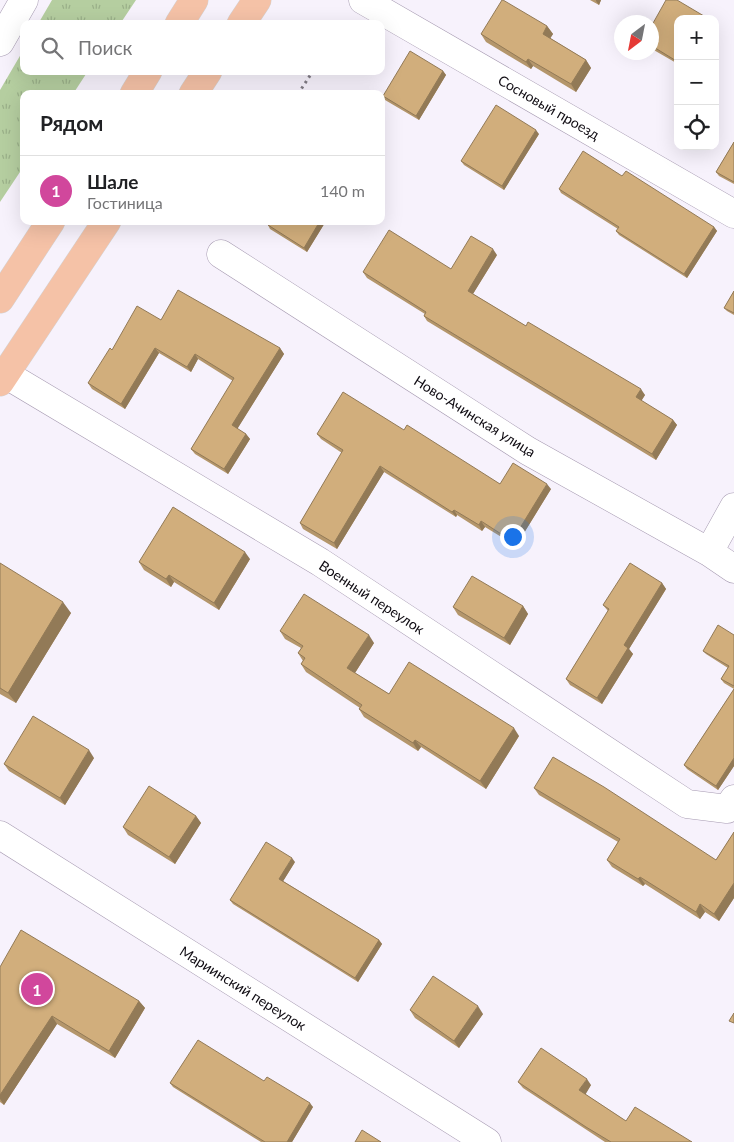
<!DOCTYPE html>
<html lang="ru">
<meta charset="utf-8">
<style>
body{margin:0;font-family:Lato,sans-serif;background:#f2f2f2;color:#202124}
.controls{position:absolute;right:15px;top:15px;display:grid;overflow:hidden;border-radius:10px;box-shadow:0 5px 20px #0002}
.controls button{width:45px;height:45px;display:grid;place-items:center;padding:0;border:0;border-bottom:1px solid #e0e0e0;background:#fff;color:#202124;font:25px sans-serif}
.compass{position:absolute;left:614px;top:15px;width:45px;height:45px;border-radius:50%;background:#fff;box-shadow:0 5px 20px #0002;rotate:212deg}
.you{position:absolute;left:512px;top:536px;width:18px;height:18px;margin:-12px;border:4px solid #fff;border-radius:50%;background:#1a73e8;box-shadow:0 0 0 8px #1a73e833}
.badge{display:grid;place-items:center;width:32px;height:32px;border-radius:50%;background:#5a8a1e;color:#fff;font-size:16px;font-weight:700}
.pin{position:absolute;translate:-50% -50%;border:2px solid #fff;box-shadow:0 1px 5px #0006}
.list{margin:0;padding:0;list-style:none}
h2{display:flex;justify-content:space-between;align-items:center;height:65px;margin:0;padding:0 20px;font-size:21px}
h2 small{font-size:16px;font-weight:400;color:#757577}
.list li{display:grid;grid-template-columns:32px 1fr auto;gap:15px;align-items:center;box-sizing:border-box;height:70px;padding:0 20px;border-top:1px solid #e0e0e0}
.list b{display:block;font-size:19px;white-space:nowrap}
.list p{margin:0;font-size:16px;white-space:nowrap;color:#757577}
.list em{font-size:16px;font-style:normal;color:#757577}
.icon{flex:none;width:28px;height:28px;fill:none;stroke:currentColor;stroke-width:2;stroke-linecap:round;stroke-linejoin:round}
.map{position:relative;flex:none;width:734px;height:1142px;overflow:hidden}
.search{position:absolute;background:#fff;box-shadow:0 5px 20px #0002;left:20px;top:20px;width:365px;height:55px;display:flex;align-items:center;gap:12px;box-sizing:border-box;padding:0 18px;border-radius:10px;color:#757577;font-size:19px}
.panel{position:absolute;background:#fff;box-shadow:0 5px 20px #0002;left:20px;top:90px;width:365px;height:135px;border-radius:10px}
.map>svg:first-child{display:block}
.grass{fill:url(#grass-tufts)}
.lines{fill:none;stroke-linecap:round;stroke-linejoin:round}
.minor-casing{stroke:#a69ab1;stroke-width:29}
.major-casing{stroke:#d4d3d4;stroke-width:29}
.path{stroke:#817c85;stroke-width:3;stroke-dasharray:2.5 4;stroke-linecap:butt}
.minor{stroke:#fff;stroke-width:28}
.major{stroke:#f5c2a7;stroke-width:28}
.wall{fill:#b4966b}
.shaded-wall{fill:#927a57}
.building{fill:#d1ae7c;stroke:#927a57}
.labels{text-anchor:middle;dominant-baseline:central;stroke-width:4.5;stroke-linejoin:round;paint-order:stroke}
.street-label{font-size:14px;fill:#0f0b12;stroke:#fff}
</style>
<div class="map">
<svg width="734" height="1142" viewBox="0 0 734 1142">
<defs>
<pattern id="grass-tufts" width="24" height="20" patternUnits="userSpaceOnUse" patternTransform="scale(1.25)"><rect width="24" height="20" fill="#b5cea0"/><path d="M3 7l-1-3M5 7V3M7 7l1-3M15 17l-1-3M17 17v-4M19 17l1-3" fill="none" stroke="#9ab089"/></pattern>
</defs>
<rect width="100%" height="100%" fill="#f7f2fc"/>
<path class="grass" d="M52,0h84l-16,24h-82z
M24,49v22h64l-15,23h-49v72l-24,36v-112z"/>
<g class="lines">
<defs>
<path id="minor" d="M363,0l371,214
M0,42l24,-42
M221,254l307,197 181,101 25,17
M5,374l315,188 367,242 40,5 7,-10
M709,552l25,-45
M0,835l487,307"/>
<path id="major" d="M179,24l15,-24
M241,24l16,-24
M134,94l14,-23
M193,94l15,-23
M0,299l51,-78
M0,382l107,-161"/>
</defs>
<use href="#minor" class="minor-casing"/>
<use href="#major" class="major-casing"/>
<path class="path" d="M298,94l15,-23
M209,224l2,-3"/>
<use href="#minor" class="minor"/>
<use href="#major" class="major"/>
</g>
<path class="wall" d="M590,0h11l-2,5z
M678,19v45l-26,-15v-24z
M547,26l6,8 -3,4 36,22 5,8 -15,24 -43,-26 -2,3 -45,-27 -5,-8z
M443,71l3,4 -27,45 -34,-20 -2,-4z
M539,134l-35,56 -40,-25 -3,-4z
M734,142v42l-15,-8 -3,-4z
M622,176l92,51 3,4 -30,47 -68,-43 -3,-4 2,-2 -57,-36 -2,-4z
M270,221h56l-19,31 -37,-23 -2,-4z
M497,255l-24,39 53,32 119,69 -4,6 32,19 4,5 -21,35 -229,-139 -3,-5 1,-2 -58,-36 -4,-6 88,-3z
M734,291v24l-7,-4 -3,-3z
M161,320l119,28 4,6 -47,75 9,5 4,5 -22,35 -33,-20 -4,-5 42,-68 -35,-22 -7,13 -32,-19 -34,56 -33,-20 -4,-6 24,-33z
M404,430l96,54 51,5 -35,57 -31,-19 -3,4 -25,-16 -1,2 -72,-45 -47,77 -34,-20 -3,-6 42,-70 -21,-14 -4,-5z
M250,559l-31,51 -45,-28 -3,5 -27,-17 -5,-8z
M0,563l71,50 -55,90 -16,-9z
M662,583l4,6 -37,60 4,5 -31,50 -32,-19 -4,-6 42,-68 -5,-6z
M523,606l5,8 -18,31 -52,-30 -5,-8z
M280,631l94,12 -19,30 34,21 130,42 -33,53 -65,-42 -3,4 -54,-34 -5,-8 1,-1 -54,-36 -5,-8 2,-3 -5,-8 3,-5 -16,-9z
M734,635v54l-10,-6 -3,-4 7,-11 -22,-14 -3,-3z
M734,689v77l-16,24 -31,-21 -3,-4z
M94,758l-29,47 -56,-34 -5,-7z
M534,788l182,72 18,-28v66l-15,23 -14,-9 -5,7 -55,-35 -2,2 -31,-19 -5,-7 11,-18 -79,-47z
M196,816l5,7 -26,41 -47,-29 -5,-8z
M295,862l-12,19 96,59 3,4 -24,38 -125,-78 -3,-4z
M0,967l139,34 6,7 -30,50 -58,-34 -53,81 -4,-3z
M410,1010l73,4 -24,34 -44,-30z
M264,1081l49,26 -21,35h-31l-88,-55 -3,-4z
M518,1082l73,3 -6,9 41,27 66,21h-87l-82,-54z"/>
<path class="shaded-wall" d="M596,0h5l-2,5 -3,-4z
M547,26l6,8 -5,8 -5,-8z
M528,59l5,7 -2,3 -5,-7z
M586,60l5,8 -15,24 -5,-8z
M443,71l3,4 -27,45 -3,-4z
M536,130l3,4 -35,56 -2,-4z
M320,221h6l-19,31 -3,-4z
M714,227l3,4 -30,47 -3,-4z
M493,249l4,6 -26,42 -3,-6z
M155,348l4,5 -34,56 -4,-5z
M280,348l4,6 -48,77 -4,-6z
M195,354l3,5 -7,13 -4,-5z
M641,389l4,6 -5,8 -4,-6z
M673,420l4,5 -21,35 -4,-6z
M246,434l4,5 -22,35 -4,-5z
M380,466l4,6 -47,77 -3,-6z
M547,484l4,5 -35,57 -4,-5z
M454,510l3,5 -1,2 -4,-5z
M481,521l4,6 -3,4 -3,-6z
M245,552l5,7 -31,51 -5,-7z
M169,575l5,7 -3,5 -5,-8z
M662,583l4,6 -37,60 4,5 -31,50 -5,-6 27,-53z
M63,602l8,11 -55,90 -8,-10z
M523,606l5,8 -18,31 -6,-7z
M369,635l5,8 -21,33 -6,-8z
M514,728l5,8 -33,53 -6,-8z
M415,740l6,7 -3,4 -5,-8z
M89,750l5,8 -29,47 -5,-7z
M734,758v8l-16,24 -2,-4z
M196,816l5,7 -26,41 -6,-7z
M292,858l3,4 -13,21 -3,-4z
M640,877l5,7 -2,2 -5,-7z
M734,883v15l-15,23 -5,-7z
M700,904l5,8 -5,7 -4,-7z
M379,940l3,4 -24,38 -3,-4z
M139,1001l6,7 -30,50 -6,-7z
M478,1006l5,8 -24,34 -5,-7z
M52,1016l5,8 -53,81 -4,-6v-4z
M587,1079l4,6 -7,12 -5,-7z
M310,1103l3,4 -21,35h-5z"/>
<path class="building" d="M502,0h1l44,26 -4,8 43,26 -15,24 -43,-25 -2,3 -45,-28z
M666,0h11l32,19h-31v43l-26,-16v-21z
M410,51l33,20 -27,45 -33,-20z
M496,105l40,25 -34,56 -41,-25z
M734,142v40l-18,-10z
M583,151l39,25 4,-5 88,56 -30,47 -68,-43 3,-4 -60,-38z
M270,221h50l-16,27 -36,-23z
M389,230l62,39 20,-33 22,13 -25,42 58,35 2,-4 113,67 -5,8 37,23 -21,34 -228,-138 2,-4 -63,-40z
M178,290l102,58 -48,77 14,9 -22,35 -33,-20 43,-71 -39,-24 -8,13 -32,-19 -34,56 -33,-21 22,-35 2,2 25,-44 24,14z
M734,291v22l-10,-5z
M343,392l61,38 3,-5 93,59 13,-21 34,21 -35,57 -31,-20 -2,4 -25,-15 -2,2 -72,-46 -46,77 -34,-20 43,-73 -26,-16z
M173,507l72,45 -31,51 -45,-28 -3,4 -27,-17z
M0,563l63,39 -55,91 -8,-5z
M630,563l32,20 -38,62 4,3 -31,50 -31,-19 43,-70 -6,-4z
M472,576l51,30 -19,32 -51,-31z
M304,594l65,41 -22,33 42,26 20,-32 105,66 -34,53 -65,-41 -2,3 -54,-34 3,-4 -61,-41 4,-6 -7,-5 5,-7 -23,-15z
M718,625l16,10v51l-13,-7 8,-13 -26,-15z
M734,689v69l-18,28 -32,-21z
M33,716l56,34 -29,48 -56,-34z
M553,757l51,30 112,73 18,-28v51l-20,31 -14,-10 -4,8 -56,-35 -2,2 -31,-19 13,-21 -86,-51z
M149,786l47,30 -27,41 -46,-30z
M266,842l26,16 -13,21 100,61 -24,38 -125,-78z
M21,930l118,71 -30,50 -57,-35 -52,79v-128z
M433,976l45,30 -24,35 -44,-31z
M734,1013v10l-5,-2z
M198,1040l66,41 3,-4 43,26 -23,39h-22l-95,-59z
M541,1048l46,31 -8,11 47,31 9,-14 57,35h-81l-25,-15 -68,-45z
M362,1130l19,12h-26z"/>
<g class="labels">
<g class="street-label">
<text transform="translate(549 107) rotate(30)">Сосновый проезд</text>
<text transform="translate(475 416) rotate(32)">Ново-Ачинская улица</text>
<text transform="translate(372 597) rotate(33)">Военный переулок</text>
<text transform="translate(243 988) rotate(32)">Мариинский переулок</text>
</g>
</g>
</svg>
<div class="controls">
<button>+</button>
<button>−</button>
<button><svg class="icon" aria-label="locate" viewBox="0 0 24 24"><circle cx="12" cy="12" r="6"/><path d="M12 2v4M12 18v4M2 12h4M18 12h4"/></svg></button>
</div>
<svg class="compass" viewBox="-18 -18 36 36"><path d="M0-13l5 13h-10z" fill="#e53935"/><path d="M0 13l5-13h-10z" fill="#757577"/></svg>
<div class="you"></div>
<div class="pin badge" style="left:37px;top:989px;background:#d1479c">1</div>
<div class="search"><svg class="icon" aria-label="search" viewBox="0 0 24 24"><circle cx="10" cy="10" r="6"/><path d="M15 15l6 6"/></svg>Поиск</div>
<section class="panel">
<h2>Рядом<small></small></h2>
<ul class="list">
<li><span class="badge" style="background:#d1479c">1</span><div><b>Шале</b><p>Гостиница</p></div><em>140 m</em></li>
</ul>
</section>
</div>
